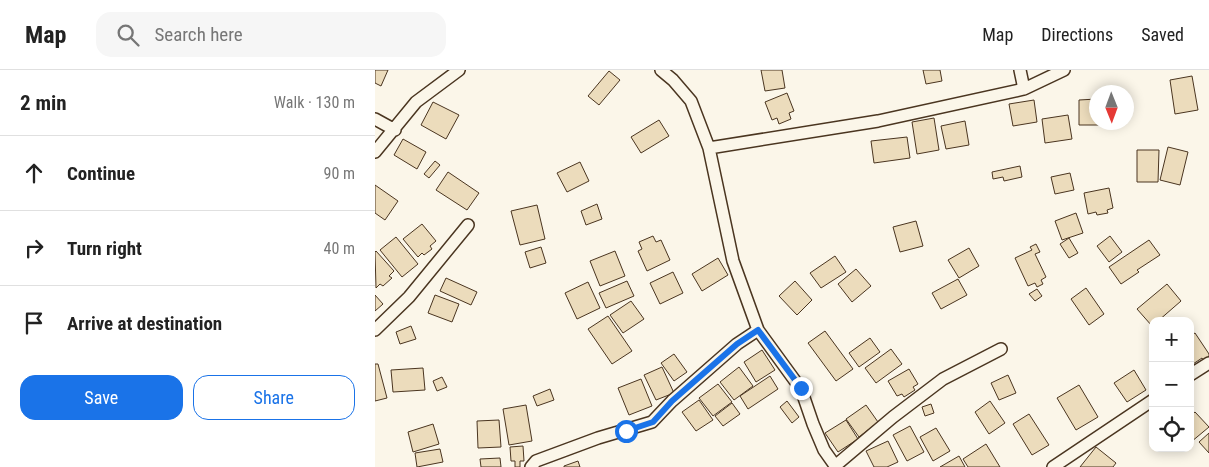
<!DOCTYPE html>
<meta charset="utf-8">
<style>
body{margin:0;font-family:"Roboto Condensed",sans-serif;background:#f6f6f6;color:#222}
.controls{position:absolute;right:15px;bottom:15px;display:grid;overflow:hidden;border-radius:10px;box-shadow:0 2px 12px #0003}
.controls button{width:45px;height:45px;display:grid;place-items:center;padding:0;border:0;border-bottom:1px solid #e0e0e0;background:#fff;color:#222;font:25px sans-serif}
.compass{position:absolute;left:714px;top:15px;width:45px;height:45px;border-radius:50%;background:#fff;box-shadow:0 2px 12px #0003;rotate:179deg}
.stop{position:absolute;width:15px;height:15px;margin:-11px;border:4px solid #1a73e8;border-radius:50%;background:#fff}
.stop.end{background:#1a73e8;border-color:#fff;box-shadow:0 1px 5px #0008}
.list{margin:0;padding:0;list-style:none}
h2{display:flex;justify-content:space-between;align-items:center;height:65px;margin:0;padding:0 20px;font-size:21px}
h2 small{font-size:16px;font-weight:400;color:#767676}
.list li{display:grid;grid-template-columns:32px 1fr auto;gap:15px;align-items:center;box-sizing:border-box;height:75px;padding:0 20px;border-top:1px solid #e0e0e0}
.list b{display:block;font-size:19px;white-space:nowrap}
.list em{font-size:16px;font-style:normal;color:#767676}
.actions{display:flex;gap:10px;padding:15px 20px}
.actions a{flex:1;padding:11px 0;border:1px solid #1a73e8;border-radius:15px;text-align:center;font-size:18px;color:#1a73e8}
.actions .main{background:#1a73e8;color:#fff}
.icon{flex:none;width:28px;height:28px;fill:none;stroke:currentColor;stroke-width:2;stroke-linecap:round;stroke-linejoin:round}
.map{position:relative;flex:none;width:834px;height:397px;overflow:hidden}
header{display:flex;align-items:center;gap:30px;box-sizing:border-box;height:70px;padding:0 25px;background:#fff;border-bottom:1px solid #e0e0e0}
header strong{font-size:24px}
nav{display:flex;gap:28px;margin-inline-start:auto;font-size:18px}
.search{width:350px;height:45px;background:#f6f6f6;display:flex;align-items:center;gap:12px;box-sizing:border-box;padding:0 18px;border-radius:15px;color:#767676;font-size:19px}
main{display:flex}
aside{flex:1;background:#fff}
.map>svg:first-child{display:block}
.building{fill:#ecdcbc;stroke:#4a3520}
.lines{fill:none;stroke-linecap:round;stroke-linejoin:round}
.street-casing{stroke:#4a3520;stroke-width:14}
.street{stroke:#fbf6e9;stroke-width:11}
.route{stroke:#1a73e8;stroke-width:6}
</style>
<header>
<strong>Map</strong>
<div class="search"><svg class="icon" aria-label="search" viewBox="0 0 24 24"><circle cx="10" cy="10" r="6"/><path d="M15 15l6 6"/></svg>Search here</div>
<nav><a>Map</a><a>Directions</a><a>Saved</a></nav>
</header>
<main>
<aside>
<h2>2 min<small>Walk · 130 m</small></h2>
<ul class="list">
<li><svg class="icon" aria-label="ahead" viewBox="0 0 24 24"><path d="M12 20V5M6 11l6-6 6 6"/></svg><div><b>Continue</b></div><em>90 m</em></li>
<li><svg class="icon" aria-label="right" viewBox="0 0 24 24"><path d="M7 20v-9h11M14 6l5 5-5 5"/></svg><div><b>Turn right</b></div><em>40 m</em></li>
<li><svg class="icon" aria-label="arrive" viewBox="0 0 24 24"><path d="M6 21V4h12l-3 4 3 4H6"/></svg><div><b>Arrive at destination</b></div></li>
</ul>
<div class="actions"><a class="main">Save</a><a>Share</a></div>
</aside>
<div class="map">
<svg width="834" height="397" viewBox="0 0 834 397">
<rect width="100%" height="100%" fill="#fbf6e9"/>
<path class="building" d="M0,0h13l-7,16 -6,-3z
M386,0h21l3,18 -20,3z
M548,0h17l2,11 -16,3z
M234,1l11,9 -21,25 -11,-9z
M817,6l6,34 -23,4 -5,-34z
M412,23l7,18 -5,2 2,6 -12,5 -2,-6 -5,2 -7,-18z
M722,29v23h7v3h-25v-25z
M659,30l3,22 -24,4 -4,-22z
M58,32l26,13 -13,24 -25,-14z
M693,45l4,24 -27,4 -3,-24z
M559,48l5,32 -22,4 -5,-32z
M284,50l10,16 -28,17 -10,-16z
M590,51l4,24 -23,4 -5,-23z
M532,67l3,21 -36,5 -3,-22z
M28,69l23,13 -9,17 -23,-14z
M793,77l20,5 -8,33 -20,-5z
M762,80h22l-1,32h-21z
M60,91l5,4 -11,13 -5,-4z
M205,92l9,19 -22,11 -10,-19z
M645,96l2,11 -18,4 -1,-4 -10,2 -1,-7z
M73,102l31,21 -12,17 -31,-20z
M695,103l4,17 -19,4 -4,-17z
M0,115l23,16 -13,19 -10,-7z
M734,118l4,20 -6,2 1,3 -11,2 -1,-3 -8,2 -4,-21z
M222,134l5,15 -16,6 -5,-14z
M162,135l8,34 -25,6 -9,-34z
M701,143l7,20 -21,7 -7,-19z
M541,151l7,25 -23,6 -7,-25z
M47,154l14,17 -6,5 2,3 -8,6 -2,-2 -4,4 -15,-18z
M278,166l3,6 5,-2 9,20 -23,11 -9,-20 4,-2 -3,-7z
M735,166l12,16 -13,10 -12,-16z
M21,167l22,27 -16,13 -22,-27z
M694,168l9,15 -9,5 -9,-14z
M774,170l11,15 -23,15 2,2 -18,12 -12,-17z
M661,174l4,8 -5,2 11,23 -5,3 2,4 -6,3 -2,-4 -7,3 -13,-28 17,-8 -2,-3z
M166,177l5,16 -16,5 -5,-16z
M594,178l10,18 -20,12 -11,-18z
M1,181l18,20 -5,5 3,2 -9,8 -3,-2 -4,4 -1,-36z
M240,181l10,25 -25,10 -10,-25z
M460,186l11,16 -25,16 -11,-15z
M343,188l10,17 -26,16 -10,-17z
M481,199l15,17 -19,16 -14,-18z
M298,202l10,21 -23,11 -10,-21z
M71,208l31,14 -6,13 -31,-14z
M583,209l9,16 -26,14 -9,-16z
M252,211l7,15 -28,12 -7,-15z
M420,211l17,19 -15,15 -18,-19z
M213,212l12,26 -23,11 -12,-26z
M792,214l14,17 -23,20h-5l-1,5 -15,-17z
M711,218l18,26 -15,11 -18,-26z
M662,219l5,7 -7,5 -6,-7z
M0,225l8,9 -8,7z
M60,225l24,9 -7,18 -24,-9z
M256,231l13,18 -21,14 -13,-18z
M233,246l24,35 -20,13 -24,-35z
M36,256l5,13 -16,5 -4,-12z
M450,261l28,38 -17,12 -28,-38z
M820,263l14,21v9l-3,2 -4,-7 -12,8v-30z
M495,268l10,14 -21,15 -10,-14z
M516,279l11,15 -26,19 -11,-15z
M387,280l13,20 -19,12 -12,-20z
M299,284l13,18 -13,9 -13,-18z
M0,294h3l9,34 -12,3z
M287,297l12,26 -18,7 -12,-25z
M364,297l14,19 -19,14 -14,-18z
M48,298l2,22 -32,2 -2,-22z
M534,299l9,15 -5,3 2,3 -11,7 -2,-3 -5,2 -9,-15z
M759,300l12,20 -19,12 -13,-19z
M633,305l8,18 -17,7 -8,-17z
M395,306l8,13 -30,20 -8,-13z
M67,307l5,10 -10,4 -4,-10z
M266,309l11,27 -23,9 -11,-27z
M343,314l14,18 -19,14 -14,-18z
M704,315l19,32 -22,13 -19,-32z
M175,319l4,11 -17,6 -4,-10z
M324,330l14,20 -17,11 -14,-19z
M412,331l12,16 -7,6 -12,-16z
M615,331l15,22 -16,11 -14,-22z
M357,333l8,11 -17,12 -8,-10z
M556,334l3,9 -9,3 -3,-9z
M151,335l6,36 -23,4 -6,-36z
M491,335l12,17 -19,15 -13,-18z
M820,342l14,15 -18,15 -1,-26z
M654,344l20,31 -17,10 -19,-31z
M124,350l2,27 -23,1 -1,-27z
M471,350l12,19 -20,13 -13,-19z
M58,354l6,20 -26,8 -5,-20z
M535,356l14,26 -17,9 -14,-26z
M561,358l14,23 -17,10 -13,-24z
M834,363v20l-10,-11z
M513,371l10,21 -11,5h-13l-8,-16z
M611,374l14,23h-32l-5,-8z
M148,376l1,15h-4v6h-5v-6h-4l-1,-14z
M721,377l20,16 -3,4h-33z
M65,379l3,13 -26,5 -2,-14z
M584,386l6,11h-25z
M125,388l1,9h-20l-1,-8z
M203,391l2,6h-16v-1z"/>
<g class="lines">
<defs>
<path id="street" d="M286,0l12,10 18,21 18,47 24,113 25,69
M645,0l4,19
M0,49l20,11
M334,78l169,-27 146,-32 40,-19
M0,82l41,-50 43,-32
M0,260l34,-33 59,-72
M815,305l19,-12
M460,396l58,-49 50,-38 58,-30
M156,397l5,-6 62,-23 54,-16 20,-21 65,-57 21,-14 43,59 12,35 11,26 12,17
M678,397l100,-67"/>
</defs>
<use href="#street" class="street-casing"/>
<use href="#street" class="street"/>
</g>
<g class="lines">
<path class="route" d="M251,361l27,-9 19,-21 65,-57 21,-14 43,58"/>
</g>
</svg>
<div class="controls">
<button>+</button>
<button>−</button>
<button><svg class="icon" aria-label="locate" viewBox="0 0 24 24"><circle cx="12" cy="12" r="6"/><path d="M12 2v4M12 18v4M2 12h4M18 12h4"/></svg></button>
</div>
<svg class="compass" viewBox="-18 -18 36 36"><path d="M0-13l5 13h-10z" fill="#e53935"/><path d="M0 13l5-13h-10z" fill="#767676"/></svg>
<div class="stop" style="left:251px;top:361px"></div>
<div class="stop end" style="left:426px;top:318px"></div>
</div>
</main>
